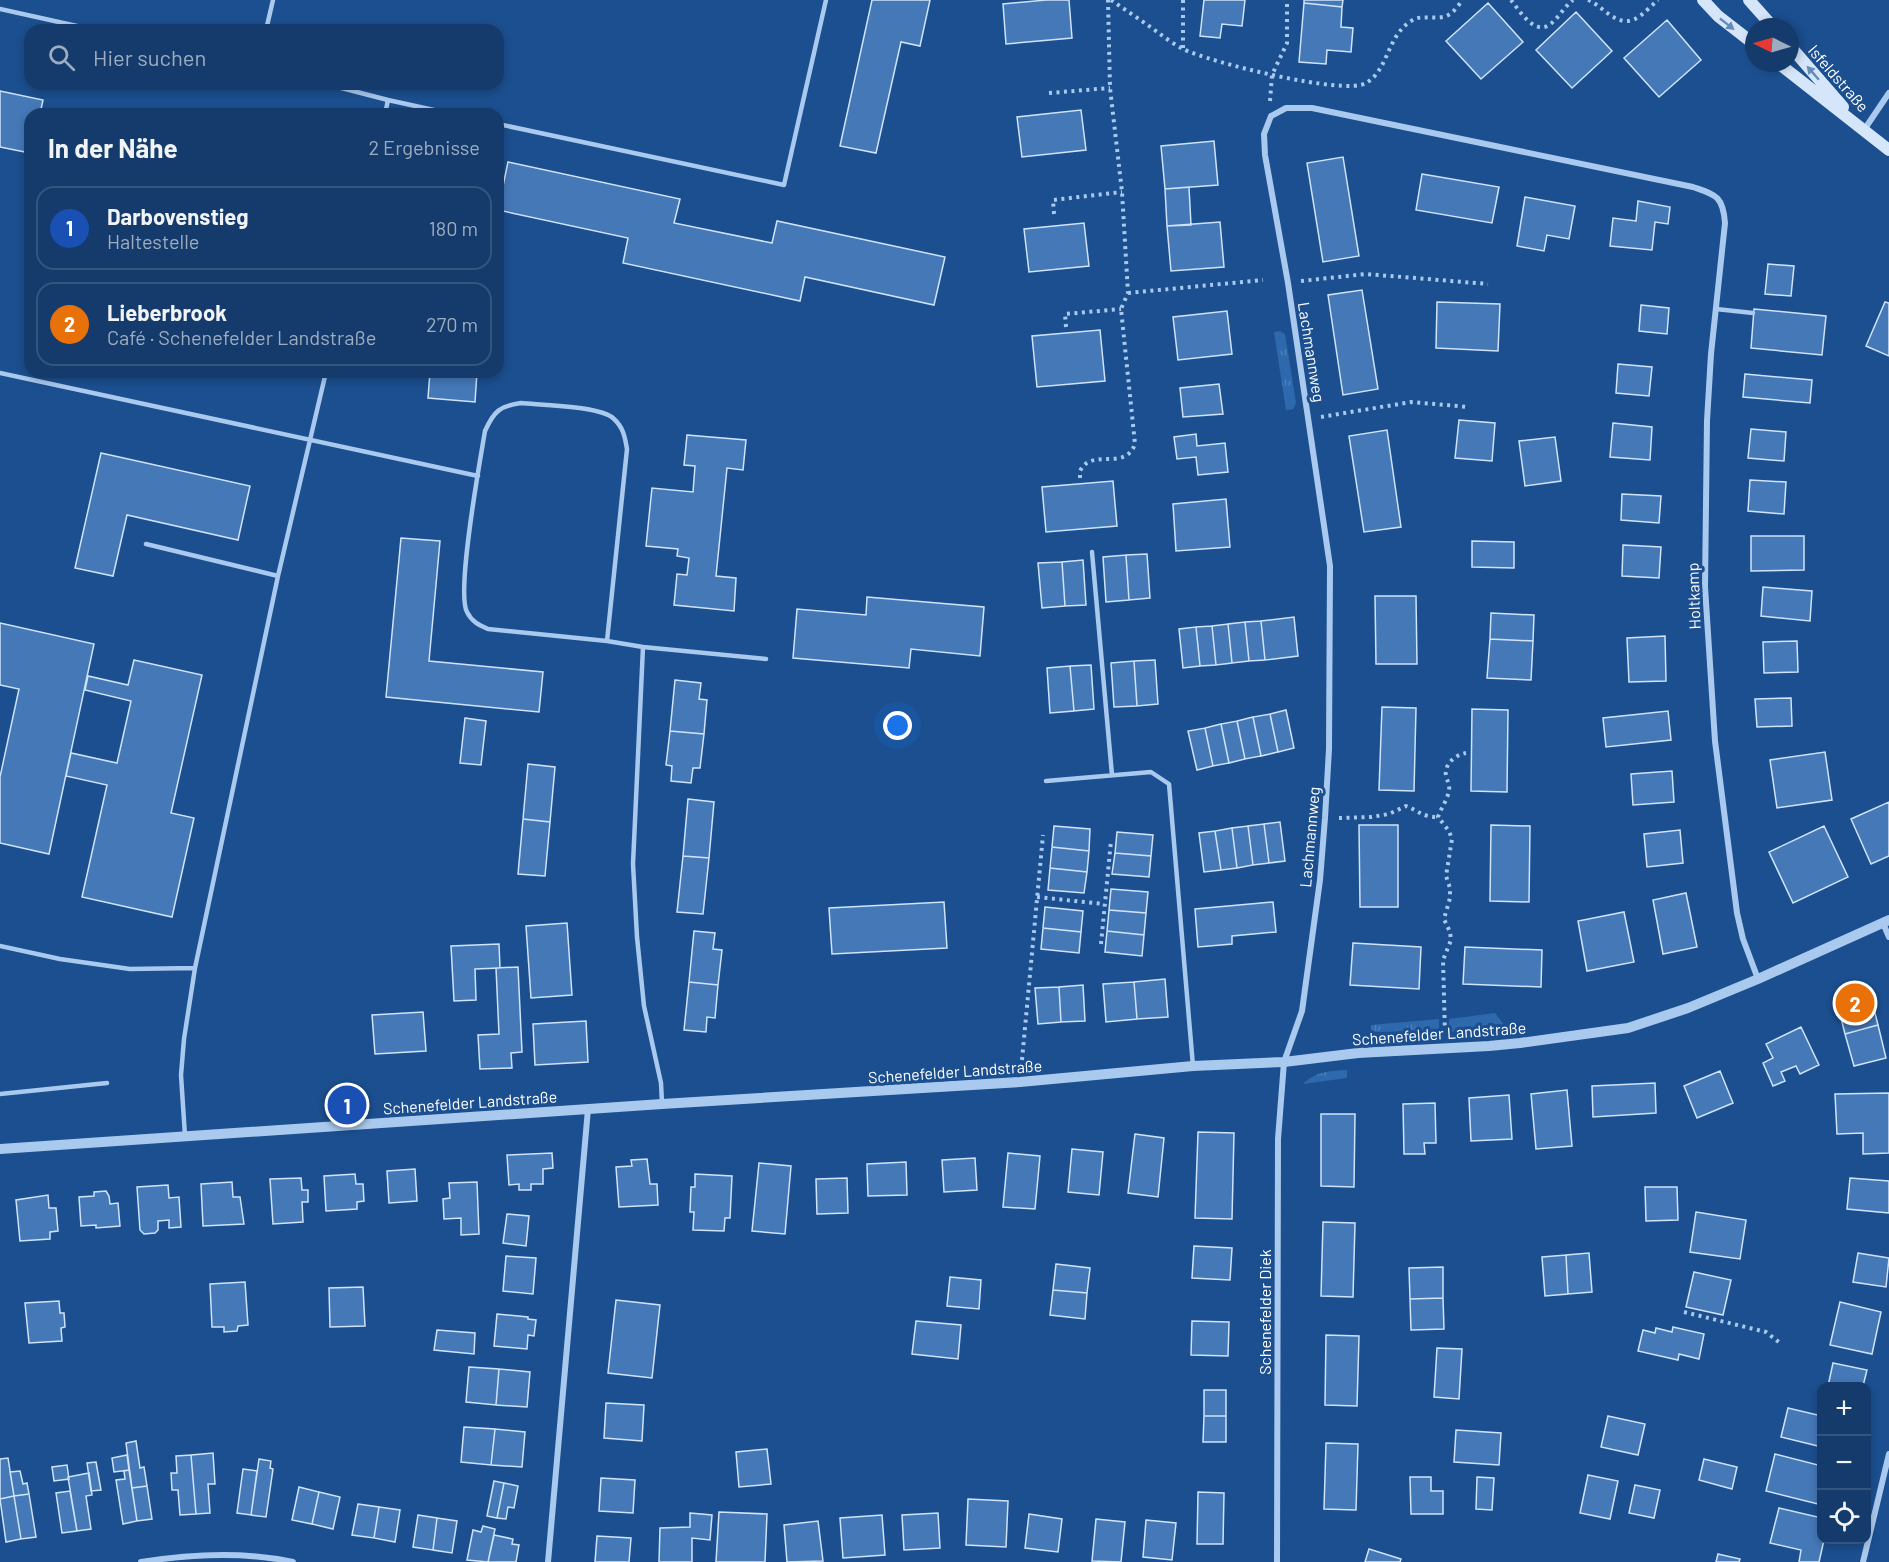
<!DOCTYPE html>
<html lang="de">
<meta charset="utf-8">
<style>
body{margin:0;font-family:Barlow,sans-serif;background:#1d4271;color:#f1f3f6}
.controls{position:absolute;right:18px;bottom:18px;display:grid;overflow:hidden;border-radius:12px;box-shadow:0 3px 9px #0003}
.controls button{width:54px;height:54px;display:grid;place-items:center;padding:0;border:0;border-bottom:2px solid #33557e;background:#143b6b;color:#f1f3f6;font:30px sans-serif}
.compass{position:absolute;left:1745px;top:18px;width:54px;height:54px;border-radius:50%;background:#143b6b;box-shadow:0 3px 9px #0003;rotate:275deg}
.you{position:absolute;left:898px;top:726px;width:21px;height:21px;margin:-15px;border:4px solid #fff;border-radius:50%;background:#1a73e8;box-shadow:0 0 0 9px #1a73e833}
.badge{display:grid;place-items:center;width:39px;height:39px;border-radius:50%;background:#8abfa5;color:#fff;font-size:20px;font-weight:700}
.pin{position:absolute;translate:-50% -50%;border:3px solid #fff;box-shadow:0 2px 6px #0006}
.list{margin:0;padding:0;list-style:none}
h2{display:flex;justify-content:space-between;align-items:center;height:78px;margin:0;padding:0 24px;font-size:26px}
h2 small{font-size:20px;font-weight:400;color:#9dadc1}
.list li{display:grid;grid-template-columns:39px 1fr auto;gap:18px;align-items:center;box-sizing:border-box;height:84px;margin:0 12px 12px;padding:0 12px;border:2px solid #33557e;border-radius:18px}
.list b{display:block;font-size:22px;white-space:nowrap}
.list p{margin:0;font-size:20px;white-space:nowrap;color:#9dadc1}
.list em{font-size:20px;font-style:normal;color:#9dadc1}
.icon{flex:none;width:33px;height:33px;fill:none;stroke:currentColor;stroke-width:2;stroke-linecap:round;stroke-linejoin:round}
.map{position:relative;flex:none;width:1889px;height:1562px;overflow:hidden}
.search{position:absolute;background:#143b6b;box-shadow:0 3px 9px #0003;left:24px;top:24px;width:480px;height:66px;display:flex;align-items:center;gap:15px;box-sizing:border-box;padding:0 21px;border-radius:18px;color:#9dadc1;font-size:22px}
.panel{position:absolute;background:#143b6b;box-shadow:0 3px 9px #0003;left:24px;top:108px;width:480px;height:270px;border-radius:18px}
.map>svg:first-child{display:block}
.grass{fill:url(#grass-tufts)}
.building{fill:#4478b7;stroke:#cfe3fa;stroke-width:1.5}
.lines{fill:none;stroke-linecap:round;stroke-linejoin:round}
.path{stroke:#a9c9ee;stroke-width:4;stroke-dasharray:3 4.5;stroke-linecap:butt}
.service{stroke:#a9c9ee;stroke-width:4.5}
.minor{stroke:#a9c9ee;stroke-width:6}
.tertiary{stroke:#a9c9ee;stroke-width:10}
.secondary{stroke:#d6e6fa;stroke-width:12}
.oneway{fill:#668bba}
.labels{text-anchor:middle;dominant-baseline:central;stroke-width:6;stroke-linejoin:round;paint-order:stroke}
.street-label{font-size:16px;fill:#fff;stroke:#1b4f8f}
</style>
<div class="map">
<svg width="1889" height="1562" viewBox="0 0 1889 1562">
<defs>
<pattern id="grass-tufts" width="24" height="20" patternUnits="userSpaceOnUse" patternTransform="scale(1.5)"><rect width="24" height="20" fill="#2e69ad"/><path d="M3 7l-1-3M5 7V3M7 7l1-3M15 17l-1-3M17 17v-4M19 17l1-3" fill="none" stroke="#4d80b9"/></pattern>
</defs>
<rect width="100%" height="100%" fill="#1b4f8f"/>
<path class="grass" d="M1280,331l5,3 11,69 -3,6 -7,1 -12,-78z
M1495,1013l13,17 -59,2v-13z
M1439,1019v12l-67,1 -1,-7z
M1347,1070v8l-44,6c13,-13 27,-13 44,-14z"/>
<path class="building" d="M872,0h58l-10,46 -19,-4 -25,111 -36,-7z
M1046,0h23l3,38 -66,6 -3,-40z
M1204,0h41l-3,26 -20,-2 -2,14 -20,-2z
M1304,0h39l-1,7 -38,-4z
M1304,3l38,4 -1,20 12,1 -2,24 -24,-2 -1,14 -27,-2z
M1488,3l35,39 -42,37 -35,-38z
M1576,12l36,39 -40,37 -36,-38z
M1667,20l34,40 -42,37 -35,-39z
M0,91l43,9 -3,14h-10v39l-30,-6z
M1081,110l5,40 -64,7 -5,-40z
M1214,141l4,44 -53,4 -4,-43z
M1343,157l16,99 -36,6 -16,-99z
M508,162l172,37 -6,24 98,20 5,-22 168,36 -11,48 -129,-28 -5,24 -177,-38 5,-25 -130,-28z
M1422,174l77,13 -7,36 -76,-13z
M1189,187l2,38 -24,1 -2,-37z
M1525,197l50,9 -6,33 -22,-4 -3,16 -27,-5z
M1638,201l32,6 -2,17 -13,-2 -3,28 -42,-4 3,-28 23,3z
M1220,222l4,45 -53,4 -4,-45z
M1084,223l5,43 -60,6 -5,-43z
M1768,264l26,2 -3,30 -26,-2z
M1362,290l16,99 -35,6 -15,-100z
M1437,302l63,2 -2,47 -62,-3z
M1885,302l4,1v53l-23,-10z
M1641,305l28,3 -2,26 -28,-3z
M1754,309l72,7 -4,39 -71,-7z
M1227,311l5,43 -54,6 -5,-43z
M1100,330l5,51 -68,6 -5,-51z
M1618,364l34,3 -3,29 -33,-3z
M430,372h47l-2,30 -47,-4z
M1745,374l67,6 -2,23 -67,-6z
M1219,384l4,30 -40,3 -3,-29z
M1459,420l36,3 -3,38 -37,-3z
M1613,423l39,4 -2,33 -40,-3z
M1751,429l35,3 -2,29 -36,-3z
M1387,430l14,97 -37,5 -15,-96z
M1196,434l1,12 28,-3 3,29 -30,3 -2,-18 -19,2 -3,-22z
M687,435l59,5 -3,30 -16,-2 -11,108 20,2 -2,33 -60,-6 3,-31 10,1 2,-17 -12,-2 1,-7 -32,-3 6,-58 41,4 2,-26 -11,-1z
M1555,437l6,44 -36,5 -6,-45z
M101,453l149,33 -12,54 -111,-25 -14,61 -38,-8z
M1750,480l36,2 -2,32 -36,-3z
M1113,481l4,45 -71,6 -4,-45z
M1622,494l39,2 -2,27 -38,-3z
M1226,499l4,48 -54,4 -3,-47z
M1751,536h53v34l-53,1z
M401,538l39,3 -11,120 114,11 -4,40 -153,-15z
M1472,541l42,1v26l-42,-1z
M1623,545l38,2 -2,31 -37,-2z
M1147,554l3,44 -21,2 -3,-45z
M1126,555l3,45 -23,2 -3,-45z
M1083,560l3,45 -21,1 -3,-44z
M1062,562l3,44 -23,2 -4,-45z
M1763,587l49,4 -2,30 -49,-5z
M1375,596h41l1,68h-41z
M867,597l117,10 -4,49 -69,-7 -2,19 -116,-10 4,-49 69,6z
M1491,613l43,2 -1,26 -43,-2z
M1294,617l4,39 -33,4 -4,-39z
M1261,621l4,39 -16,1 -4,-39z
M1245,622l4,39 -17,2 -4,-39z
M0,623l94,21 -45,210 -49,-11v-66l19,-88 -19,-4z
M1228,624l4,39 -16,2 -4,-39z
M1212,626l4,39 -16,1 -4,-39z
M1196,627l4,39 -17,2 -4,-39z
M1665,636l1,45 -37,1 -2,-44z
M1490,639l43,2 -2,39 -44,-2z
M1797,641l1,31 -34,1 -1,-31z
M134,660l68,15 -31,138 23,5 -22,99 -90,-20 25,-112 -41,-9 5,-23 46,10 14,-62 -46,-11 3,-14 40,9z
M1155,660l3,44 -21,2 -3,-45z
M1134,661l3,45 -23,1 -3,-44z
M1091,665l3,44 -20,2 -4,-45z
M1070,666l4,45 -24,2 -3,-45z
M675,680l26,3 -2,16 8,1 -3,34 -34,-3z
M1791,698l1,28 -35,1 -2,-28z
M1382,707l34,1 -2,83 -35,-1z
M1472,709l36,1 -1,82 -36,-1z
M1286,710l8,38 -16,4 -8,-38z
M1668,711l3,29 -65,7 -3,-29z
M1270,714l8,38 -17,4 -8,-39z
M1253,717l8,39 -16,3 -8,-38z
M465,718l21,3 -5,44 -21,-2z
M1237,721l8,38 -16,4 -8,-39z
M1221,724l8,39 -16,3 -8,-38z
M1205,728l8,38 -16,4 -9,-39z
M670,731l34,3 -4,34h-7l-2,15 -20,-2 1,-15 -6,-1z
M1825,752l7,48 -55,8 -7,-48z
M528,764l27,3 -5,55 -27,-3z
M1672,771l2,31 -41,3 -2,-31z
M688,799l26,3 -5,56 -26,-2z
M1889,802v54l-18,8 -20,-45z
M523,819l27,3 -5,54 -27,-2z
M1280,822l5,39 -16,2 -5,-39z
M1264,824l5,39 -16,2 -5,-39z
M1359,825h39v82h-38z
M1491,825l39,1 -1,76 -39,-1z
M1054,826l36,3 -1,22 -37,-4z
M1248,826l5,39 -16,3 -5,-40z
M1824,826l24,51 -55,26 -24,-51z
M1232,828l5,40 -16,2 -6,-39z
M1680,830l3,33 -36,4 -3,-33z
M1215,831l6,39 -17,2 -5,-39z
M1117,832l36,3 -2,21 -36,-3z
M1052,847l37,4 -2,21 -37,-4z
M1115,853l36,3 -2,21 -37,-3z
M683,856l26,2 -6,56 -26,-2z
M1050,868l37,4 -3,21 -36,-3z
M1111,889l37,3 -2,21 -37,-3z
M1686,893l11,54 -34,7 -10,-54z
M944,902l3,46 -115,6 -3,-46z
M1273,902l3,30 -44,4v8l-34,3 -3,-38z
M1045,907l38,4 -2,21 -38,-4z
M1109,910l37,3 -2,22 -37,-4z
M1624,912l10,50 -47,9 -9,-50z
M567,923l5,72 -41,3 -5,-72z
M1043,928l38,4 -2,21 -38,-4z
M694,931l21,2 -2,16 9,1 -4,35 -29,-3z
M1107,931l37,4 -2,21 -37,-4z
M1353,943l68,4 -2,42 -69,-4z
M499,944l1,24 -25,1 1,31 -22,1 -3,-55z
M1465,947l77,3 -1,37 -78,-3z
M518,967l4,85 -11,1 1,15 -32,1 -2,-34 21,-1 -3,-66z
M1165,979l3,38 -31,2 -3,-37z
M689,982l29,3 -3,33 -8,-1 -1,15 -22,-2z
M1134,982l3,37 -31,3 -3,-38z
M1083,985l2,36 -24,1 -2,-35z
M1059,987l2,35 -23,2 -3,-36z
M1870,993l8,32 -33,9 -8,-32z
M423,1012l3,39 -51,3 -3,-39z
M586,1021l2,41 -53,3 -2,-41z
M1878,1025l8,33 -32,8 -9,-32z
M1801,1027l18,38 -19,9 -4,-8 -15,6 4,9 -12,5 -10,-23 10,-5 -7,-14z
M1720,1071l13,32 -36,15 -13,-32z
M1655,1083l1,30 -63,4 -1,-31z
M1567,1090l5,56 -36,3 -5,-55z
M1889,1093v60l-26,1v-21l-26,1 -2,-40z
M1509,1095l3,44 -41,2 -2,-43z
M1435,1103l1,40h-12l1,11h-21l-1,-50z
M1321,1114h34l-1,73 -33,-1z
M1198,1132l36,1 -2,86 -37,-1z
M1135,1134l29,4 -6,59 -30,-4z
M1072,1149l31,3 -4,43 -31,-3z
M552,1153l1,15 -10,1v15h-12v6h-12v-6l-10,1 -2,-30z
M1008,1153l32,3 -5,53 -32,-2z
M975,1158l2,32 -33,2 -2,-32z
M647,1159l3,25h7l1,21 -39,2 -3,-40 16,-1 -1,-6z
M906,1162l1,33 -39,1 -1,-32z
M759,1163l32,3 -6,68 -33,-3z
M415,1169l2,32 -28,2 -2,-32z
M355,1174l1,10h7l1,17 -7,1v7l-31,2 -2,-35z
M695,1174l37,2 -2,42h-5l-1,13 -31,-1 1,-18h-4l1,-25h4z
M301,1178l1,12h6v12h-6l1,20 -30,2 -3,-45z
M847,1178l1,35 -31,1 -1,-35z
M1850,1178l39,3v32l-42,-4z
M232,1182l1,15h7l4,27 -41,2 -2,-42z
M477,1182l2,52 -18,1v-17l-17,1 -1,-20 7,-1 -1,-15z
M168,1185l1,13 10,-1 2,30 -12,1v-8l-11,1v9l-3,3 -11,1 -4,-4 -3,-43z
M1645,1187h32l1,33 -32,1z
M106,1191l3,5 1,8 8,-1 2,23 -24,2v-3l-15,1 -2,-29 15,-1v-4z
M48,1195l1,13h7l2,23 -8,1v7l-30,2 -4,-41z
M1696,1212l50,8 -6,39 -50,-7z
M507,1214l22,2 -3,30 -23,-3z
M1323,1222l32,1 -2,74 -32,-1z
M1194,1246l38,2 -2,32 -38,-2z
M1589,1253l3,39 -24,2 -2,-39z
M1858,1253l31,5 -3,29 -33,-5z
M1566,1255l2,39 -23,2 -3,-39z
M506,1256l30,2 -3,36 -30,-3z
M1056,1264l34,4 -3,25 -34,-3z
M1443,1267v31l-33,1 -1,-31z
M1694,1272l37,8 -8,35 -37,-8z
M950,1277l31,3 -2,29 -32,-3z
M245,1282l3,43 -10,1 -1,5 -13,1v-5h-12l-2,-43z
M363,1287l2,39 -35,1 -1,-39z
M1053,1290l34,3 -2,26 -35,-4z
M1443,1298l1,31 -33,1 -1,-31z
M616,1300l44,5 -8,73 -44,-5z
M59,1301l1,12h4l1,14 -4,1 1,13 -33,2 -4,-40z
M1840,1302l41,10 -9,42 -42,-9z
M497,1314l31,3v2l8,1 -2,16 -6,-1 -1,14 -33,-3z
M916,1321l45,4 -3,34 -46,-5z
M1192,1321l37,1 -1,34 -37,-1z
M1673,1327l31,7 -5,25 -20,-5 -1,6 -40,-9 5,-21 12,3 1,-5 16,4z
M437,1330l38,3 -1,21 -40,-4z
M1326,1335l33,1 -2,70 -32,-1z
M1437,1348l25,1 -3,50 -25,-2z
M1833,1363l34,7 -4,16h-35z
M469,1367l30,2 -3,36 -30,-3z
M499,1369l31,3 -3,35 -31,-2z
M1204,1390h22v26h-22z
M606,1403l38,2 -2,36 -38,-3z
M1788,1408l34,8v31l-41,-10z
M1204,1416h22v26h-23z
M1608,1416l37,8 -7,31 -37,-8z
M464,1427l31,2 -4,36 -30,-3z
M495,1429l30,3 -3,35 -31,-2z
M1456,1430l45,3 -2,32 -45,-3z
M136,1441l4,27 4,-1 3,19 -15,2 -6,-45z
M1326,1443l32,1 -2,66 -32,-1z
M767,1449l4,35 -32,3 -3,-35z
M213,1453l2,31h-7l2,29 -14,1 -5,-59z
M1775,1454l47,12v39l-56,-14z
M127,1455l2,15 -15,2 -2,-14z
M191,1455l5,59 -16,1 -2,-25h-6l-1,-17h6l-1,-17z
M8,1458l6,38 -14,3v-40z
M259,1459l12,2 -1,7 3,1 -7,48 -15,-2z
M1704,1459l33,8 -5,22 -33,-9z
M96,1462l5,28 -10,1 -4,-28z
M67,1465l2,14 -15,2 -2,-14z
M243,1469l14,2 -6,44 -14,-2z
M129,1470l8,51 -14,3 -7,-44 9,-1 -1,-8z
M20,1471l3,13 4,-1 2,11 -15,2 -4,-24z
M89,1473l3,22 -6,1 5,33 -14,2 -9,-54z
M1588,1475l30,6 -8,38 -30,-6z
M1410,1477h21v14h12v23h-32z
M1477,1477l17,1 -2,32 -16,-1z
M601,1478l34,2 -2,33 -34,-2z
M494,1481l10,2 -7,35 -10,-2z
M504,1483l14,3 -4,22 -6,-1 -2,12 -9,-1z
M1635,1485l25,5 -6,28 -25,-5z
M147,1486l5,33 -15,2 -5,-33z
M299,1487l20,5 -7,32 -20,-4z
M70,1491l7,40 -15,2 -6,-40z
M319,1492l21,5 -7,32 -21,-5z
M1198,1492l26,1 -1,51h-26z
M29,1494l7,43 -15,2 -7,-43z
M14,1496l7,43 -15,3 -6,-43z
M968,1499l40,2 -2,46 -40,-2z
M358,1504l21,3 -5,31 -22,-3z
M379,1507l21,3 -5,32 -21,-4z
M1779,1508l43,10v22h2l-5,22h-20l2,-12 -31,-7z
M719,1512l48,2 -2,48h-49z
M690,1513l22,2 -2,25 -18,-2v24h-33l1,-34 30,-1z
M938,1513l2,35 -36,2 -2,-35z
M1029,1514l33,5 -4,33 -33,-4z
M418,1515l19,3 -4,32 -20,-3z
M882,1515l3,40 -42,3 -3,-40z
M437,1518l20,3 -5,32 -19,-3z
M1096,1519l29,3 -4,40 -29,-1z
M1146,1520l30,3 -4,37 -29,-3z
M818,1521l5,40 -36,1 -3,-37z
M483,1526l12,3 -7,33 -21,-2 6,-30 8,2z
M494,1535l19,4 -1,5 7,1 -3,17h-28z
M597,1536l34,2 -2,24h-34z
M1369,1549l32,10 -1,3h-35z
M1718,1554l22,5 -1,3h-23z"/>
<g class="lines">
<path class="path" d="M1111,0c16,11 33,22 49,34 7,5 15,11 23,15 26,13 161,47 183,34 22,-12 21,-47 45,-62 11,-8 27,1 39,-7 5,-3 9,-10 13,-14
M1511,0c8,10 23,35 38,25 9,-6 15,-18 24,-25
M1588,0c15,6 29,28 47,19 8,-4 16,-13 23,-19
M1183,48v-48
M1049,93l61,-5
M1270,101l2,-26 15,-32v-43
M1054,214l-1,-14 69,-8
M1301,281l65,-7 122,10
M1128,293l135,-13
M1066,327l-1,-13 56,-5
M1321,417l90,-15 58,5
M1080,478v-7c12,-24 45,1 55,-27l-14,-135 7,-16 -6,-101 -12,-104 -2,-88
M1339,818l32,-1 18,-3 17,-8c13,5 16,11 32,11
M1037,897l67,7
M1101,944l10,-103
M1445,1033l-2,-73 8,-20 -1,-8 -6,-13 6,-21v-10l-4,-12 6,-37 -3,-8 -11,-14c3,-9 10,-18 11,-27 1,-6 -2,-9 -3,-14 -2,-12 9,-21 20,-23
M1022,1060l21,-225
M1684,1312l82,20 14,11"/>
<path class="service" d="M0,9l95,21
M266,30l7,-30
M326,84l62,16 64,14
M385,114l3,-14
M498,124l286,61 42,-185
M1716,309l37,4
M0,373l478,103
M521,403c20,2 81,3 93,16 9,8 11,18 13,30l-20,192 -119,-12c-9,-4 -16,-7 -21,-17 -11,-20 13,-151 18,-181 9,-20 15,-25 36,-28z
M146,544l132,32
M1092,552l20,223
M607,641l36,6 -10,217 4,73 7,69 17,77 1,20
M643,647l123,12
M1046,781l105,-9 18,12 24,282
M0,946l60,13 70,10 65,-1
M0,1094l107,-11
M185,1136l-4,-61 3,-36 11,-71 83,-392 48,-204"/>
<path class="minor" d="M1864,130l25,-37
M1883,923l6,14
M141,1562c50,-8 102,-11 152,0
M548,1562l40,-453
M1277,1562l1,-423 6,-77 18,-51 18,-131 5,-62 4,-69 1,-183 -42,-283 -23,-128 -1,-21 7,-18 15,-8h26l381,79c23,8 30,9 32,36l-14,131 -4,67 -2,166 10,154 22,172 6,26 15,40
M1863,1562l26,-108"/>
<path class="tertiary" d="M0,1149l662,-45 358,-22 173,-16 91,-4 74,-9 131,-7 31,-3 108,-15 60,-20 70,-29 131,-59"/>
<path class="secondary" d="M1703,0l15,16 36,28
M1749,0l24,27
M1790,46l53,61
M1778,63l111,87"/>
</g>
<defs><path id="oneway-solid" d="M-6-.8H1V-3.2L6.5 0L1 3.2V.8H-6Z" transform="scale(1.5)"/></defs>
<g class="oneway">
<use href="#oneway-solid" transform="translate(1727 24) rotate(38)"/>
<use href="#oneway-solid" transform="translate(1813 73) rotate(-131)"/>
</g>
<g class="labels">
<g class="street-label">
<text transform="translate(1839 78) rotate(49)">Isfeldstraße</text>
<text transform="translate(1312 352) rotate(81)">Lachmannweg</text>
<text transform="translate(1693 596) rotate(-92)">Holtkamp</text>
<text transform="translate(1309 837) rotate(-85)">Lachmannweg</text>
<text transform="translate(1439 1033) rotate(-4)">Schenefelder Landstraße</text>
<text transform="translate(955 1071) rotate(-4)">Schenefelder Landstraße</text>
<text transform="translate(470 1102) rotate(-4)">Schenefelder Landstraße</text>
<text transform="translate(1264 1312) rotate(-90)">Schenefelder Diek</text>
</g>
</g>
</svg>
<div class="controls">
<button>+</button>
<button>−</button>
<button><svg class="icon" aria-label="locate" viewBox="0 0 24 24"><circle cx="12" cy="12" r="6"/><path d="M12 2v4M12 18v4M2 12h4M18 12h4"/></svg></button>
</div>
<svg class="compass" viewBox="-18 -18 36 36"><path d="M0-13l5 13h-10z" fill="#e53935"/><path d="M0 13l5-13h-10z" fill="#9dadc1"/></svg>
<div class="you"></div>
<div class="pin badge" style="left:347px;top:1105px;background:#1a4fb4">1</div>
<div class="pin badge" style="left:1855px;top:1003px;background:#e8710a">2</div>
<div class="search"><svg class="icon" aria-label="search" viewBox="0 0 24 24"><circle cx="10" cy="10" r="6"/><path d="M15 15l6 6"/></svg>Hier suchen</div>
<section class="panel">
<h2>In der Nähe<small>2 Ergebnisse</small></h2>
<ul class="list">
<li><span class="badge" style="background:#1a4fb4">1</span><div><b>Darbovenstieg</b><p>Haltestelle</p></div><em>180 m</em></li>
<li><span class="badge" style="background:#e8710a">2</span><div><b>Lieberbrook</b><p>Café · Schenefelder Landstraße</p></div><em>270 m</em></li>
</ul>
</section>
</div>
